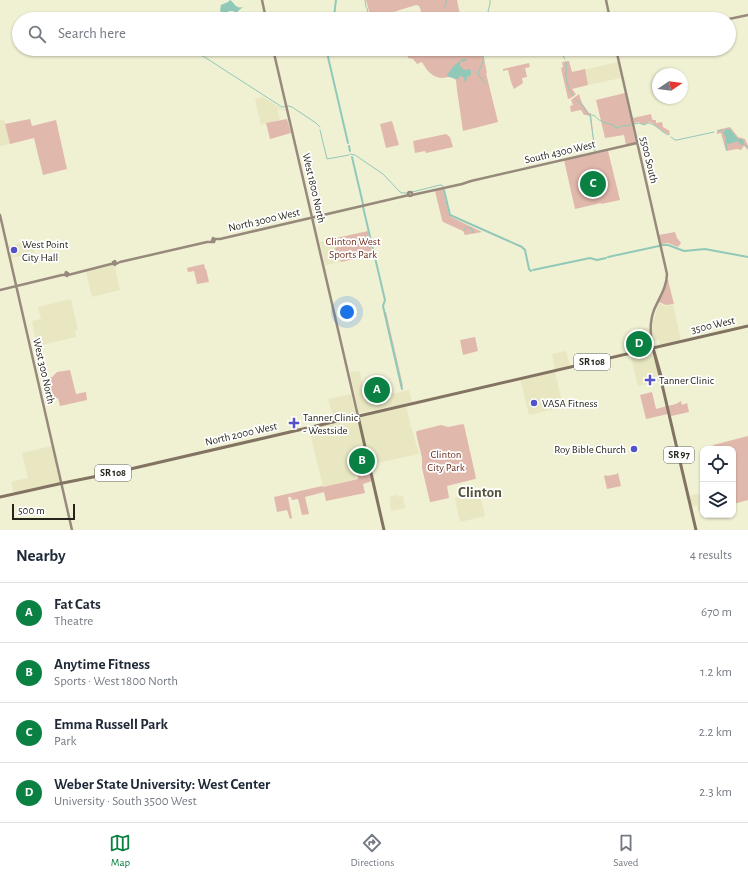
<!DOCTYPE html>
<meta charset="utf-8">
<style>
body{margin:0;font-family:"Alegreya Sans",sans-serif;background:#f2f2f3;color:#1f2937}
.controls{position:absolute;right:12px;bottom:12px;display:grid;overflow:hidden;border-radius:8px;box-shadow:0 1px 3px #0004}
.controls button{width:36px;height:36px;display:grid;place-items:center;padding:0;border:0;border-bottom:1px solid #e0e1e3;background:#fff;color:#1f2937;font:20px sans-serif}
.compass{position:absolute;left:652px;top:68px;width:36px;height:36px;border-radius:50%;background:#fff;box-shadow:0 1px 3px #0004;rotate:77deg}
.scale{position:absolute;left:12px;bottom:10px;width:63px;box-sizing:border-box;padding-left:4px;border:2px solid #25241a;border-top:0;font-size:11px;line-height:14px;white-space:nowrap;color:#25241a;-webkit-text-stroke:3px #fff;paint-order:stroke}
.you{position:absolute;left:347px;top:312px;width:14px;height:14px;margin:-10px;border:3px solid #fff;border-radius:50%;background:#1a73e8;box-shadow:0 0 0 6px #1a73e833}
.badge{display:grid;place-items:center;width:26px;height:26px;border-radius:50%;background:#0b8043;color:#fff;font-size:13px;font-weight:700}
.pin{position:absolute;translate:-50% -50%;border:2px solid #fff;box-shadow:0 1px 4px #0006}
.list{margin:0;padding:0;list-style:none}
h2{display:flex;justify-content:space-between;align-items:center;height:52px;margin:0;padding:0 16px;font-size:17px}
h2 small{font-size:13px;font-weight:400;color:#747a83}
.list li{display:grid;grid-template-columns:26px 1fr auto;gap:12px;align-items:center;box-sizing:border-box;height:60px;padding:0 16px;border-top:1px solid #e0e1e3}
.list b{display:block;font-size:15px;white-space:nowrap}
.list p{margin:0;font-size:13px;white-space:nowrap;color:#747a83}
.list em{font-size:13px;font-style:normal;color:#747a83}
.icon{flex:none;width:22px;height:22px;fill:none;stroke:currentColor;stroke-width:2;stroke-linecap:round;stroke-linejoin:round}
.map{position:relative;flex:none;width:748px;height:530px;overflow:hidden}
.search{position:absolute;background:#fff;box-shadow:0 1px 3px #0004;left:12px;right:12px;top:12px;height:44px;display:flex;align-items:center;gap:10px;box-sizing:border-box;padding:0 14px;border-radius:22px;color:#747a83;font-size:15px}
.sheet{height:292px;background:#fff}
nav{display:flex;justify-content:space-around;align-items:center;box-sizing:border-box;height:56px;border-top:1px solid #e0e1e3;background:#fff;font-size:11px;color:#747a83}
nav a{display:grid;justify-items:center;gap:2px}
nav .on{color:#0b8043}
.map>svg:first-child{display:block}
.built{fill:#e8e7c2}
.green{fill:#e1b8ac}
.water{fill:#91c9b9}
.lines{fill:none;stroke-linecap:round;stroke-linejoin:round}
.stream{stroke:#91c9b9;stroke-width:1}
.canal{stroke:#91c9b9;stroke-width:2}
.secondary{stroke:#978a7c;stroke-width:2.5}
.primary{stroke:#827362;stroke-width:3}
.poi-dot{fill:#5452c9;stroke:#fff;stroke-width:1.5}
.labels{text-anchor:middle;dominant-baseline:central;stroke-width:3.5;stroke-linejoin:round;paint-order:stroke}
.shield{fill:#fff;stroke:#66665f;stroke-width:1}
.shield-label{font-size:10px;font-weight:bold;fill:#25241a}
.street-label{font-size:11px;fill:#25241a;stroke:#fff}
.park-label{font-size:11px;fill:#6e301f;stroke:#fff}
.poi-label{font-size:11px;fill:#25241a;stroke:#fff;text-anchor:start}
.district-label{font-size:15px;font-weight:bold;fill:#54533b;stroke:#fff}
</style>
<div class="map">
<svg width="748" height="530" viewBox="0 0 748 530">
<rect width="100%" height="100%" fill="#f0f0d3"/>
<path class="built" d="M618,62l3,16 -47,10 -4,-15z
M263,97l16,10 5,2h2l1,2 -9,-2 2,11 -19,5 -6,-26z
M0,120h4l6,24 -10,2z
M336,238l5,24 -16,3 -5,-23z
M32,240l3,13 -24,5 -3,-12z
M112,265l3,2 5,23 -28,7 -6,-26z
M71,299l7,31 -3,1 1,6 -39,9 -5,-25 9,-2 -3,-12z
M659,303l7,3 7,-1 8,36 -21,5 -1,-6 -6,1 -1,-9 1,-11z
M649,327l2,20 -14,3 -4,-19z
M652,350l8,31 -22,5 -8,-32z
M566,351l4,15 -15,4 -3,-16z
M354,371l6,1 3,17 2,-1 4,-7 2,2 4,-1 9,6 6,5 3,13 -34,7 -9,-41z
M555,371l8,36 -34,8 -9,-36z
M409,390l3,12 -18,5 -3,-13z
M351,394l6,21 -23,5 -6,-21z
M406,406l4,16 -1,2 2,2 8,28 -42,9 -1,-4 -6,1 -10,-42 1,-1 35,-8z
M357,418l13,54 -10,2 -1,-4h-2l-1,-1h-2l2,10 -33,8 -14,-58z
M52,446l8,37 -46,11 -3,-12 17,-4 -6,-25z
M478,493l2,2 5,21 -25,6 -5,-24z
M703,493v17l-5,1 -1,-6 -5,2 -3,-11z
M397,495l1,2 5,-1 2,12 -14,3 -1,-11 1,-4z"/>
<path class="green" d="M366,0h91l4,19h-42l2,-8 -2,-5 -3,-1 -29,9 -3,5h-13z
M403,49h79l5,24h-1l12,49 -35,9 -6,-41 -1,-10c-8,-5 -8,-2 -15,-2 -10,-1 -15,-9 -19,-16l-5,2 -4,-5 -5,-1 -1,-5h-3z
M569,61l3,11 13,-3 3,16 -16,4 4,5 -5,4 -3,1 -7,-31 2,-1 -1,-5z
M529,63l1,4 -5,1 2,9 -5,1 1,5 -9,6 -3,-7 -3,-12 -5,1v-2z
M625,93l11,50 -10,2 -2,-10 -19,3 -9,-38z
M579,94l3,9 7,10h2l4,38 -5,-35 -4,-1h-2l-3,-5 -10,2 -1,-6 3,-1 -2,-5z
M651,114l1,5 1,1h3v3l6,-1 1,5 5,3h1l1,5h-1l-1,-1c-7,-2 -12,-10 -19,-12l-6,3 -4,-3 -5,1 -1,-5z
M30,119l2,7 24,-6 11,49 -24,6 -9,-37 -24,6 -5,-20z
M287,119l4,14 -21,6 -4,-16z
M392,121l7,24 -13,3 -6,-24z
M730,127l8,10 7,2 3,7v4l-4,-4 -3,4 -4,-1 -11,2 -5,-18 -4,1v-4z
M446,134l4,3 3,10 -27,6 -1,-2 -10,2 -2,-12z
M608,151l12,49 -19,4v-1l-26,6 -11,-49z
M443,189l6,26 2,2 31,15 -17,3 -2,-4 -20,-9 -1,-2 -7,-29z
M368,231l5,24 -32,7 -2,-12 -3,1 -1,-3 3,-1 -2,-9z
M675,232l2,6 4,5 -3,4 -10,-4 -7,1 -2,-9z
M204,264l1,5h1l3,13 -12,2 -3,-13 -6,1 -1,-4z
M667,280h1l6,24 -8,1 -7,-3z
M384,312h2l17,74 -2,1z
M475,337l3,14 -15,4 -3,-15z
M70,370l6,24 10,-2 1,8 -27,6 -2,-8 -9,2 -5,-21 8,-2 5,-5z
M652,392l4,17 11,-3 1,8 -22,5 -6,-24z
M681,401l1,4 5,-2 2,9 -18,4 -3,-10 8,-2z
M441,425l7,2 15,-3 1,1 12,53 -1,1 -28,7 2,12 -18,4h-1l-8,-34v-10l-6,-25 1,-2z
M748,436v64l-15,4v-55h-19l-1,-4z
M357,470h2l1,4 10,-2 2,9 -9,3 2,9 -39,8 -2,-9 -19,5 4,17 -7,1 -4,-16 -6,1 -1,-3h-3l4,21 -2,1 -3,-9 -10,2 -3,-15 48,-11 1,1 35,-8z
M617,473h1l3,13 -14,3 -3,-13 2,-1 1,1 10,-2z"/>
<path class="water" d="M230,0c5,3 5,9 13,7l-5,4v4l-4,1 -1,2 -1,-3 2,-4h-5l-1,2 -3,-1 -2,1 -3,-2 1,-6 7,-3z
M464,59h2v2l-6,1v4l4,4 6,-1 1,2v4l-4,2 -1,5 -1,1 -1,-5 -2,-2h-2l-2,3h-2l-9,-3v-1c4,-6 9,-13 17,-16z
M726,129h4l8,10h4l2,3v3h-3l-3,-4 -9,3 -4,-2 1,-3 -3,-7z"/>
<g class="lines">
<path class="stream" d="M365,0l1,7
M490,0v4l-2,7c1,3 5,6 8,7l13,-4h2l4,5
M367,8l2,11
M444,8l2,-4v-4
M471,19l4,-4 4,2v-2h3l3,1 1,-2 3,-1
M192,49l90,58 7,-1 3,1 24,16 4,4
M478,49l-1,3 5,3 2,4 -6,14 1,3c2,1 4,5 7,8
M559,49l6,10
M562,53l3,-1 3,-3
M566,62c1,4 0,7 0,11 -1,5 3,19 7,23
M575,99l8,7 5,8 2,1
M590,115l5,36
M592,115c2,0 4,2 6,4 3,3 11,5 16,6l1,3h3l3,-2
M634,124l5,-1 5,2 4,-2c8,1 13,9 20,12
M622,126l9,-1
M320,130l7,29 22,-4
M718,131l4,-1
M671,137l4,3h2l37,-8
M726,143l1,7
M745,144l3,4
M350,154l5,1 28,19 17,18 3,1h4
M583,176l4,1
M412,192l28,-7h1l2,1
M467,227l5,2 1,4
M464,230l1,-2"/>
<path class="canal" d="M335,8l1,-8
M333,19l2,-10
M330,49l-2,8 20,86
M349,146l1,5
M352,157l11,47
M444,190l6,25 72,32 3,3 4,19 2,2
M363,207l22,93 -2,6 19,83
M662,245h6l16,6 21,-2 43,8
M608,257l51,-11
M533,270l57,-12 7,2 9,-2"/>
<path class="secondary" d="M262,0l4,19
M606,0l4,19
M729,19l19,-4
M273,49l85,367
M616,49l51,225c0,13 -8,24 -13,36 -5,13 -4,25 -1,38
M408 194a2 2 0 1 1 4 0a2 2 0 1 1-4 0Z
M412,195l50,-11 9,-3 166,-38
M0,215l72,315
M213,238l2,1 -1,3 -2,-1z
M214,239h6l13,-3 176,-41
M115,261l1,2 -1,2 -2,-3z
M116,264l4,-2 87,-20h6
M66,272l2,1 -1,3 -2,-1z
M68,275l43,-11h3
M0,290l62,-15h3"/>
<path class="primary" d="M653,348l8,28v4z
M661,380l35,150
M358,416l26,114
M0,497l63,-14 50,-10 177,-41 458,-106"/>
</g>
<g class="poi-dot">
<circle cx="14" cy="250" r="4"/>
<path d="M648 374h4v4h4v4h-4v4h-4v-4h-4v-4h4z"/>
<circle cx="534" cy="403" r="4"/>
<path d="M292 417h4v4h4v4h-4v4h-4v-4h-4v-4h4z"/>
<circle cx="634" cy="449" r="4"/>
</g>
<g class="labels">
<g class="shield">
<rect x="574" y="354" width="36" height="16" rx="3"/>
<rect x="664" y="447" width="30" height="16" rx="3"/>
<rect x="95" y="465" width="36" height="16" rx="3"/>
</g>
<g class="shield-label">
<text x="592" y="362">SR 108</text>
<text x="679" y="455">SR 97</text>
<text x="113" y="473">SR 108</text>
</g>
<g class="street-label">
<text transform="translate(560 152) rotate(-13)">South 4300 West</text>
<text transform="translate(649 160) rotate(77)">5500 South</text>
<text transform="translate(314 188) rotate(77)">West 1800 North</text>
<text transform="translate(264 220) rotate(-13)">North 3000 West</text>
<text transform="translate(713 325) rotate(-13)">3500 West</text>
<text transform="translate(44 371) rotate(77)">West 300 North</text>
<text transform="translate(241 434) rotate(-13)">North 2000 West</text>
</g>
<g class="park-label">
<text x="353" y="241">Clinton West<tspan x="353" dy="13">Sports Park</tspan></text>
<text x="446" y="454">Clinton<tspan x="446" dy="13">City Park</tspan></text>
</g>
<g class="poi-label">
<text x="22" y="244">West Point<tspan x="22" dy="13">City Hall</tspan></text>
<text x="659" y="380">Tanner Clinic</text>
<text x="542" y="403">VASA Fitness</text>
<text x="303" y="417">Tanner Clinic<tspan x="303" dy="13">- Westside</tspan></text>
<text x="626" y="449" text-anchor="end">Roy Bible Church</text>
</g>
<g class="district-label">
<text x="480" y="492">Clinton</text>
</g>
</g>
</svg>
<div class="controls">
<button><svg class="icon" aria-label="locate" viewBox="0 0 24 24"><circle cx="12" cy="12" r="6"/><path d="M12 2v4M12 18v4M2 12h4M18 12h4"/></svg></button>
<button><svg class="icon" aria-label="layers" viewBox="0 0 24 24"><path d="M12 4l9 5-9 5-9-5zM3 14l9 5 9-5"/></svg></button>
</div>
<svg class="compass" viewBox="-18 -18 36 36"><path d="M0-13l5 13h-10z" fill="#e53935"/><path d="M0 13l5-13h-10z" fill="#747a83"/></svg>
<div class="scale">500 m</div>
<div class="you"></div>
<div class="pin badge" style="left:377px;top:390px">A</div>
<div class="pin badge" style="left:362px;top:461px">B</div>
<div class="pin badge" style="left:593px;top:184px">C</div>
<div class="pin badge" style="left:639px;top:344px">D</div>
<div class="search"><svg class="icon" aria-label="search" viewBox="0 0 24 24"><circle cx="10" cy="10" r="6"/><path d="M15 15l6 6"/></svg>Search here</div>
</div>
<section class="sheet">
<h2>Nearby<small>4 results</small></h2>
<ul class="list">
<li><span class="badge">A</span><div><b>Fat Cats</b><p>Theatre</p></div><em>670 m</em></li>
<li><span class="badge">B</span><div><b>Anytime Fitness</b><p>Sports · West 1800 North</p></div><em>1.2 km</em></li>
<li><span class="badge">C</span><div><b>Emma Russell Park</b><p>Park</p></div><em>2.2 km</em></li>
<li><span class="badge">D</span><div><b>Weber State University: West Center</b><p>University · South 3500 West</p></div><em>2.3 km</em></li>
</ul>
</section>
<nav>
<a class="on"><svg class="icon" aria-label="map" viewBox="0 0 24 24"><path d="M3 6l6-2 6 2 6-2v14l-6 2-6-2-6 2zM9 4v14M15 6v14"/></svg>Map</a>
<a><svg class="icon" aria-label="directions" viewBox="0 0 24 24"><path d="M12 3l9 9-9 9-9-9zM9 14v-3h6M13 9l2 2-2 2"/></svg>Directions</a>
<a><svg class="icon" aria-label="saved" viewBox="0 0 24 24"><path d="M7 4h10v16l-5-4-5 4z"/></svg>Saved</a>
</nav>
